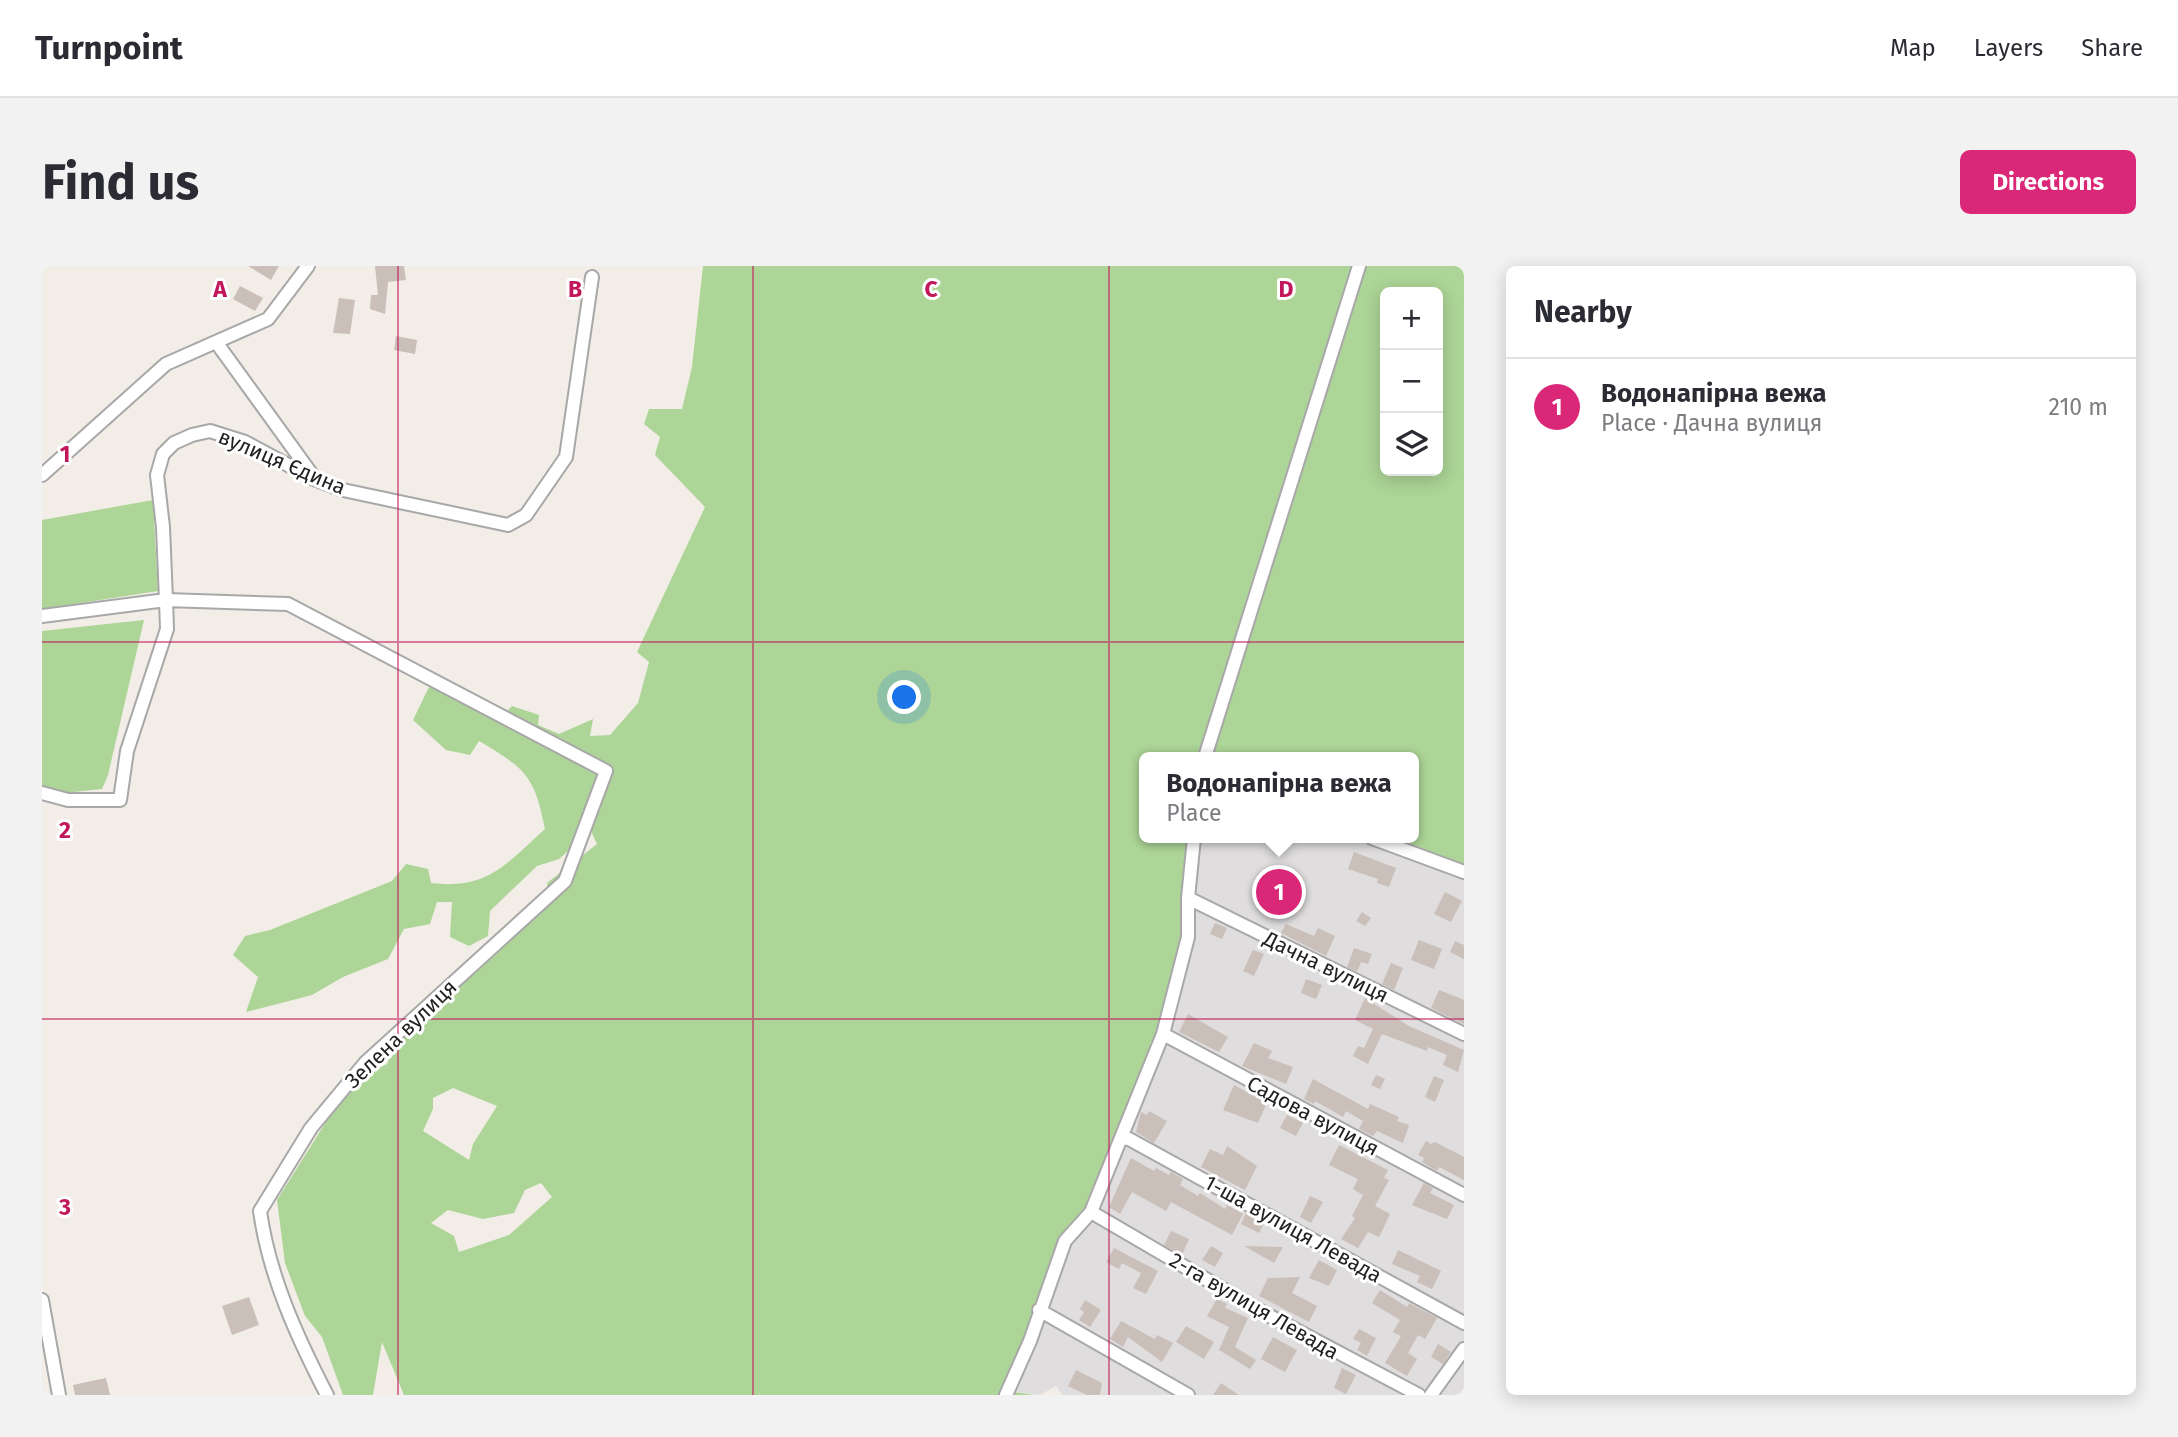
<!DOCTYPE html>
<meta charset="utf-8">
<style>
body{margin:0;font-family:"Fira Sans",sans-serif;background:#f2f2f3;color:#2b2b33}
.controls{position:absolute;right:21px;top:21px;display:grid;overflow:hidden;border-radius:10px;box-shadow:0 4px 18px #0003}
.controls button{width:63px;height:63px;display:grid;place-items:center;padding:0;border:0;border-bottom:2px solid #e1e1e2;background:#fff;color:#2b2b33;font:35px sans-serif}
.you{position:absolute;left:863px;top:432px;width:24px;height:24px;margin:-18px;border:5px solid #fff;border-radius:50%;background:#1a73e8;box-shadow:0 0 0 10px #1a73e833}
.badge{display:grid;place-items:center;width:46px;height:46px;border-radius:50%;background:#db2777;color:#fff;font-size:23px;font-weight:700}
.pin{position:absolute;translate:-50% -50%;border:4px solid #fff;box-shadow:0 2px 7px #0006}
.popup{position:absolute;left:1097px;top:486px;width:280px;height:91px;box-sizing:border-box;display:grid;place-content:center;border-radius:10px;background:#fff;filter:drop-shadow(0 2px 5px #0005);font-size:23px;white-space:nowrap;color:#7c7c81}
.popup b{font-size:26px;color:#2b2b33}
.popup::after{content:'';position:absolute;left:50%;top:100%;margin-left:-14px;border:14px solid transparent;border-top-color:#fff}
.list{margin:0;padding:0;list-style:none}
h2{display:flex;justify-content:space-between;align-items:center;height:91px;margin:0;padding:0 28px;font-size:30px}
h2 small{font-size:23px;font-weight:400;color:#7c7c81}
.list li{display:grid;grid-template-columns:46px 1fr auto;gap:21px;align-items:center;box-sizing:border-box;height:98px;padding:0 28px;border-top:2px solid #e1e1e2}
.list b{display:block;font-size:26px;white-space:nowrap}
.list p{margin:0;font-size:23px;white-space:nowrap;color:#7c7c81}
.list em{font-size:23px;font-style:normal;color:#7c7c81}
.icon{flex:none;width:38px;height:38px;fill:none;stroke:currentColor;stroke-width:2;stroke-linecap:round;stroke-linejoin:round}
.map{position:relative;flex:none;width:1422px;height:1129px;overflow:hidden;border-radius:10px}
header{display:flex;align-items:center;gap:42px;box-sizing:border-box;height:98px;padding:0 35px;background:#fff;border-bottom:2px solid #e1e1e2}
header strong{font-size:33px}
nav{display:flex;gap:38px;margin-inline-start:auto;font-size:24px}
.intro{display:flex;align-items:center;justify-content:space-between;box-sizing:border-box;height:168px;padding:0 42px}
h1{margin:0;font-size:49px}
.button{padding:18px 32px;border-radius:10px;background:#db2777;color:#fff;font-size:24px;font-weight:700}
main{display:flex;gap:42px;padding:0 42px}
aside{flex:1;background:#fff;border-radius:10px;box-shadow:0 4px 18px #0003}
.map>svg:first-child{display:block}
.residential{fill:#dfddde}
.forest{fill:#add597;fill-rule:evenodd}
.building{fill:#cabfb9}
.lines{fill:none;stroke-linecap:round;stroke-linejoin:round}
.minor-casing{stroke:#a8a8a8;stroke-width:16}
.minor{stroke:#fff;stroke-width:12}
.grid{fill:none;stroke:#c2185b;stroke-width:2;stroke-opacity:0.55}
.labels{text-anchor:middle;dominant-baseline:central;stroke-width:6;stroke-linejoin:round;paint-order:stroke}
.street-label{font-size:21px;fill:#212121;stroke:#fff}
.grid-label{font-size:23px;text-anchor:middle;font-weight:bold;fill:#c2185b;stroke:#fff;stroke-width:6;stroke-linejoin:round;paint-order:stroke}
</style>
<header>
<strong>Turnpoint</strong>
<nav><a>Map</a><a>Layers</a><a>Share</a></nav>
</header>
<div class="intro"><h1>Find us</h1><a class="button">Directions</a></div>
<main>
<div class="map">
<svg width="1422" height="1129" viewBox="0 0 1422 1129">
<rect width="100%" height="100%" fill="#f2ede6"/>
<path class="residential" d="M1152,572h178l92,34v523h-402l-6,-9 -16,9 -33,-4z"/>
<path class="forest" d="M661,0h761v606l-92,-34h42v-81h-270v81h50l-6,99 -25,97 -59,149 -39,58 -57,150 26,4h-630l-22,-53 -9,53h-30l-21,-58 -17,-21 -20,-53 -8,-63 74,-118 36,-18 15,-35 146,-137 -1,-9 50,-39 -6,-13 -32,28 -22,7 -47,45 -2,25 -19,10 -19,-9 2,-35h-15l-7,22 -26,5 -16,30 -45,18 -31,18 -66,17 12,-35 -25,-22 12,-19 25,-6 122,-49 14,-17 22,5 3,14c57,7 75,-19 114,-54 -11,-54 -19,-60 -66,-88l-9,14 -24,-5 -33,-30 18,-37 68,37 13,-14 27,9 -1,10 21,9 34,-15 -3,17 20,-1 28,-32 11,-41 -12,-10 68,-145 -50,-52 5,-18 -16,-13 5,-15h33l10,-42zM1343,26h53v179h-53zM411,822l44,18 -24,38 -4,16 -46,-29 10,-22v-11zM499,917l11,14 -43,38 -50,17 -5,-16 -23,-13 17,-13 35,9 31,-6 11,-23z
M111,234l5,91 -116,18v-89z
M102,354l-36,155 -6,14 -38,4 -22,-7v-155z"/>
<path class="building" d="M206,0h31l-8,14z
M333,0h29l2,14 -18,2 -3,32 -15,-5 1,-14h7z
M198,20l23,12 -8,13 -22,-12z
M297,32l16,2 -5,34 -17,-1z
M354,70l21,4 -2,14 -21,-4z
M1312,586l42,16 -7,19 -12,-4 1,-4 -30,-10z
M1403,626l17,9 -11,21 -17,-8z
M1320,646l9,6 -6,8 -9,-5z
M1173,657l12,5 -5,11 -12,-5z
M1244,658l28,12 4,-8 17,8 -9,20 -45,-23z
M1377,674l23,9 -8,20 -23,-9z
M1413,675l9,4v14l-14,-7z
M1312,682l18,6 -4,10 -7,-2 -4,10 -10,-5z
M1211,684l11,4 -10,22 -11,-5z
M1349,697l12,5 -9,22 -12,-6z
M1264,713l16,6 -6,14 -15,-6z
M1397,724l25,10v24l-33,-16z
M1323,732l44,28 55,24 -6,22 -15,-7 4,-10 -19,-8 -1,4 -45,-17 -14,30 -15,-8 5,-10 6,2 9,-19 -18,-9z
M1146,748l40,23 -9,15 -40,-20z
M1212,777l18,8 -4,7 25,9 -7,17 -44,-18z
M1334,809l9,4 -5,10 -9,-4z
M1392,810l10,4 -9,22 -10,-5z
M1271,813l55,30 2,-5 29,13 -2,4 12,4 -6,18 -26,-12 -4,5 -14,-7 4,-8 -17,-10 -3,6 -28,-16 -1,3 -10,-5z
M1192,819l33,18 -9,20 -35,-13z
M1107,845l18,10 -13,22 -18,-11 5,-20 6,3z
M1245,849l16,8 -7,13 -16,-8z
M1384,875l5,3 4,-2 29,15v23l-25,-13 -2,4 -15,-9 2,-4 -6,-3z
M1297,879l49,25 -4,8 5,2 -14,26 15,8 -11,23 -11,-5 -10,16 -17,-9 14,-21 -3,-2 11,-21 -10,-6 5,-10 -29,-14z
M1185,880l30,20 -12,24 -44,-23 9,-18 13,6z
M1089,892l23,13 2,-3 13,7 2,-3 12,7 -3,6 18,11 2,-3 25,16 2,-4 16,9 -11,21 -61,-33 -5,9 -34,-19 -12,22 -11,-7z
M1382,917l9,5 -3,5 24,12 -7,14 -35,-14z
M1268,930l13,6 -12,21 -11,-6z
M1204,947l18,10 -5,10 -18,-9z
M1129,965l18,8 -7,16 -18,-10z
M1169,980l12,7 -8,14 -13,-7z
M1202,980l39,1 -9,16z
M1072,982l44,23 -12,23 -13,-6 8,-15 -19,-10 -3,6 -13,-7z
M1356,984l43,21 -9,18 -15,-7 3,-6 -28,-12z
M1277,994l18,10 -8,16 -20,-8z
M1258,1011l-8,16 25,13 -8,16 -50,-26 9,-18z
M1338,1024l27,17 2,-4 28,15 -12,21 -7,-4 -10,18 9,6 -10,17 -22,-13 16,-27 -8,-4 7,-12 -28,-17z
M207,1031l10,28 -27,10 -10,-29z
M1175,1033l10,5 -2,4 23,10 -13,29 21,13 -6,9 -31,-19 10,-23 -22,-11z
M1043,1034l16,10 -11,17 -11,-7 5,-8 -4,-3z
M1079,1055l34,18 2,-4 16,8 -11,19 -34,-25 -5,10 -13,-8z
M1144,1060l28,16 -10,17 -28,-17z
M1317,1063l17,9 -9,18 -10,-6 4,-7 -8,-4z
M1231,1071l24,13 -12,22 -24,-13z
M1396,1078l13,8 -8,12 -12,-7z
M1300,1102l14,7 -10,19 -12,-6z
M1034,1104l26,13 -2,12h-13l-19,-9z
M64,1112l4,17h-35l-2,-10z
M1179,1117l18,12h-26z"/>
<g class="lines">
<defs>
<path id="minor" d="M174,76l97,134
M0,209l124,-111 102,-45 40,-53
M0,350l124,-16 1,29 -40,122 -7,49h-52l-26,-7
M1163,491l154,-491
M1330,572l92,34
M1146,632l276,136
M1121,768l301,161
M1080,872l7,1 335,184
M1049,946l173,101 155,82
M0,1034l17,95
M997,1044l149,85
M285,1129c-30,-58 -58,-119 -67,-184l51,-83 54,-65 200,-182 41,-110 -318,-167 -122,-4 -3,-73 -6,-52 6,-21 11,-11 18,-8 18,-4 35,11 69,37 29,11 165,35 18,-10 40,-58 26,-180
M964,1129l24,-54 35,-100 26,-29 72,-178 25,-97v-39l6,-60
M1389,1129l33,-46"/>
</defs>
<use href="#minor" class="minor-casing"/>
<use href="#minor" class="minor"/>
</g>
<path class="grid" d="M356,0v1129M711,0v1129M1067,0v1129M0,376h1422M0,753h1422"/>
<g class="labels">
<g class="street-label">
<text transform="translate(240 196) rotate(23)">вулиця Єдина</text>
<text transform="translate(1284 701) rotate(26)">Дачна вулиця</text>
<text transform="translate(359 768) rotate(-44)">Зелена вулиця</text>
<text transform="translate(1271 850) rotate(28)">Садова вулиця</text>
<text transform="translate(1251 963) rotate(29)">1-ша вулиця Левада</text>
<text transform="translate(1212 1040) rotate(30)">2-га вулиця Левада</text>
</g>
</g>
<g class="grid-label">
<text x="178" y="31">A</text>
<text x="533" y="31">B</text>
<text x="889" y="31">C</text>
<text x="1244" y="31">D</text>
<text x="23" y="196">1</text>
<text x="23" y="572">2</text>
<text x="23" y="949">3</text>
</g>
</svg>
<div class="controls">
<button>+</button>
<button>−</button>
<button><svg class="icon" aria-label="layers" viewBox="0 0 24 24"><path d="M12 4l9 5-9 5-9-5zM3 14l9 5 9-5"/></svg></button>
</div>
<div class="you"></div>
<div class="pin badge" style="left:1237px;top:626px">1</div>
<div class="popup"><b>Водонапірна вежа</b>Place</div>
</div>
<aside>
<h2>Nearby<small></small></h2>
<ul class="list">
<li><span class="badge">1</span><div><b>Водонапірна вежа</b><p>Place · Дачна вулиця</p></div><em>210 m</em></li>
</ul>
</aside>
</main>
